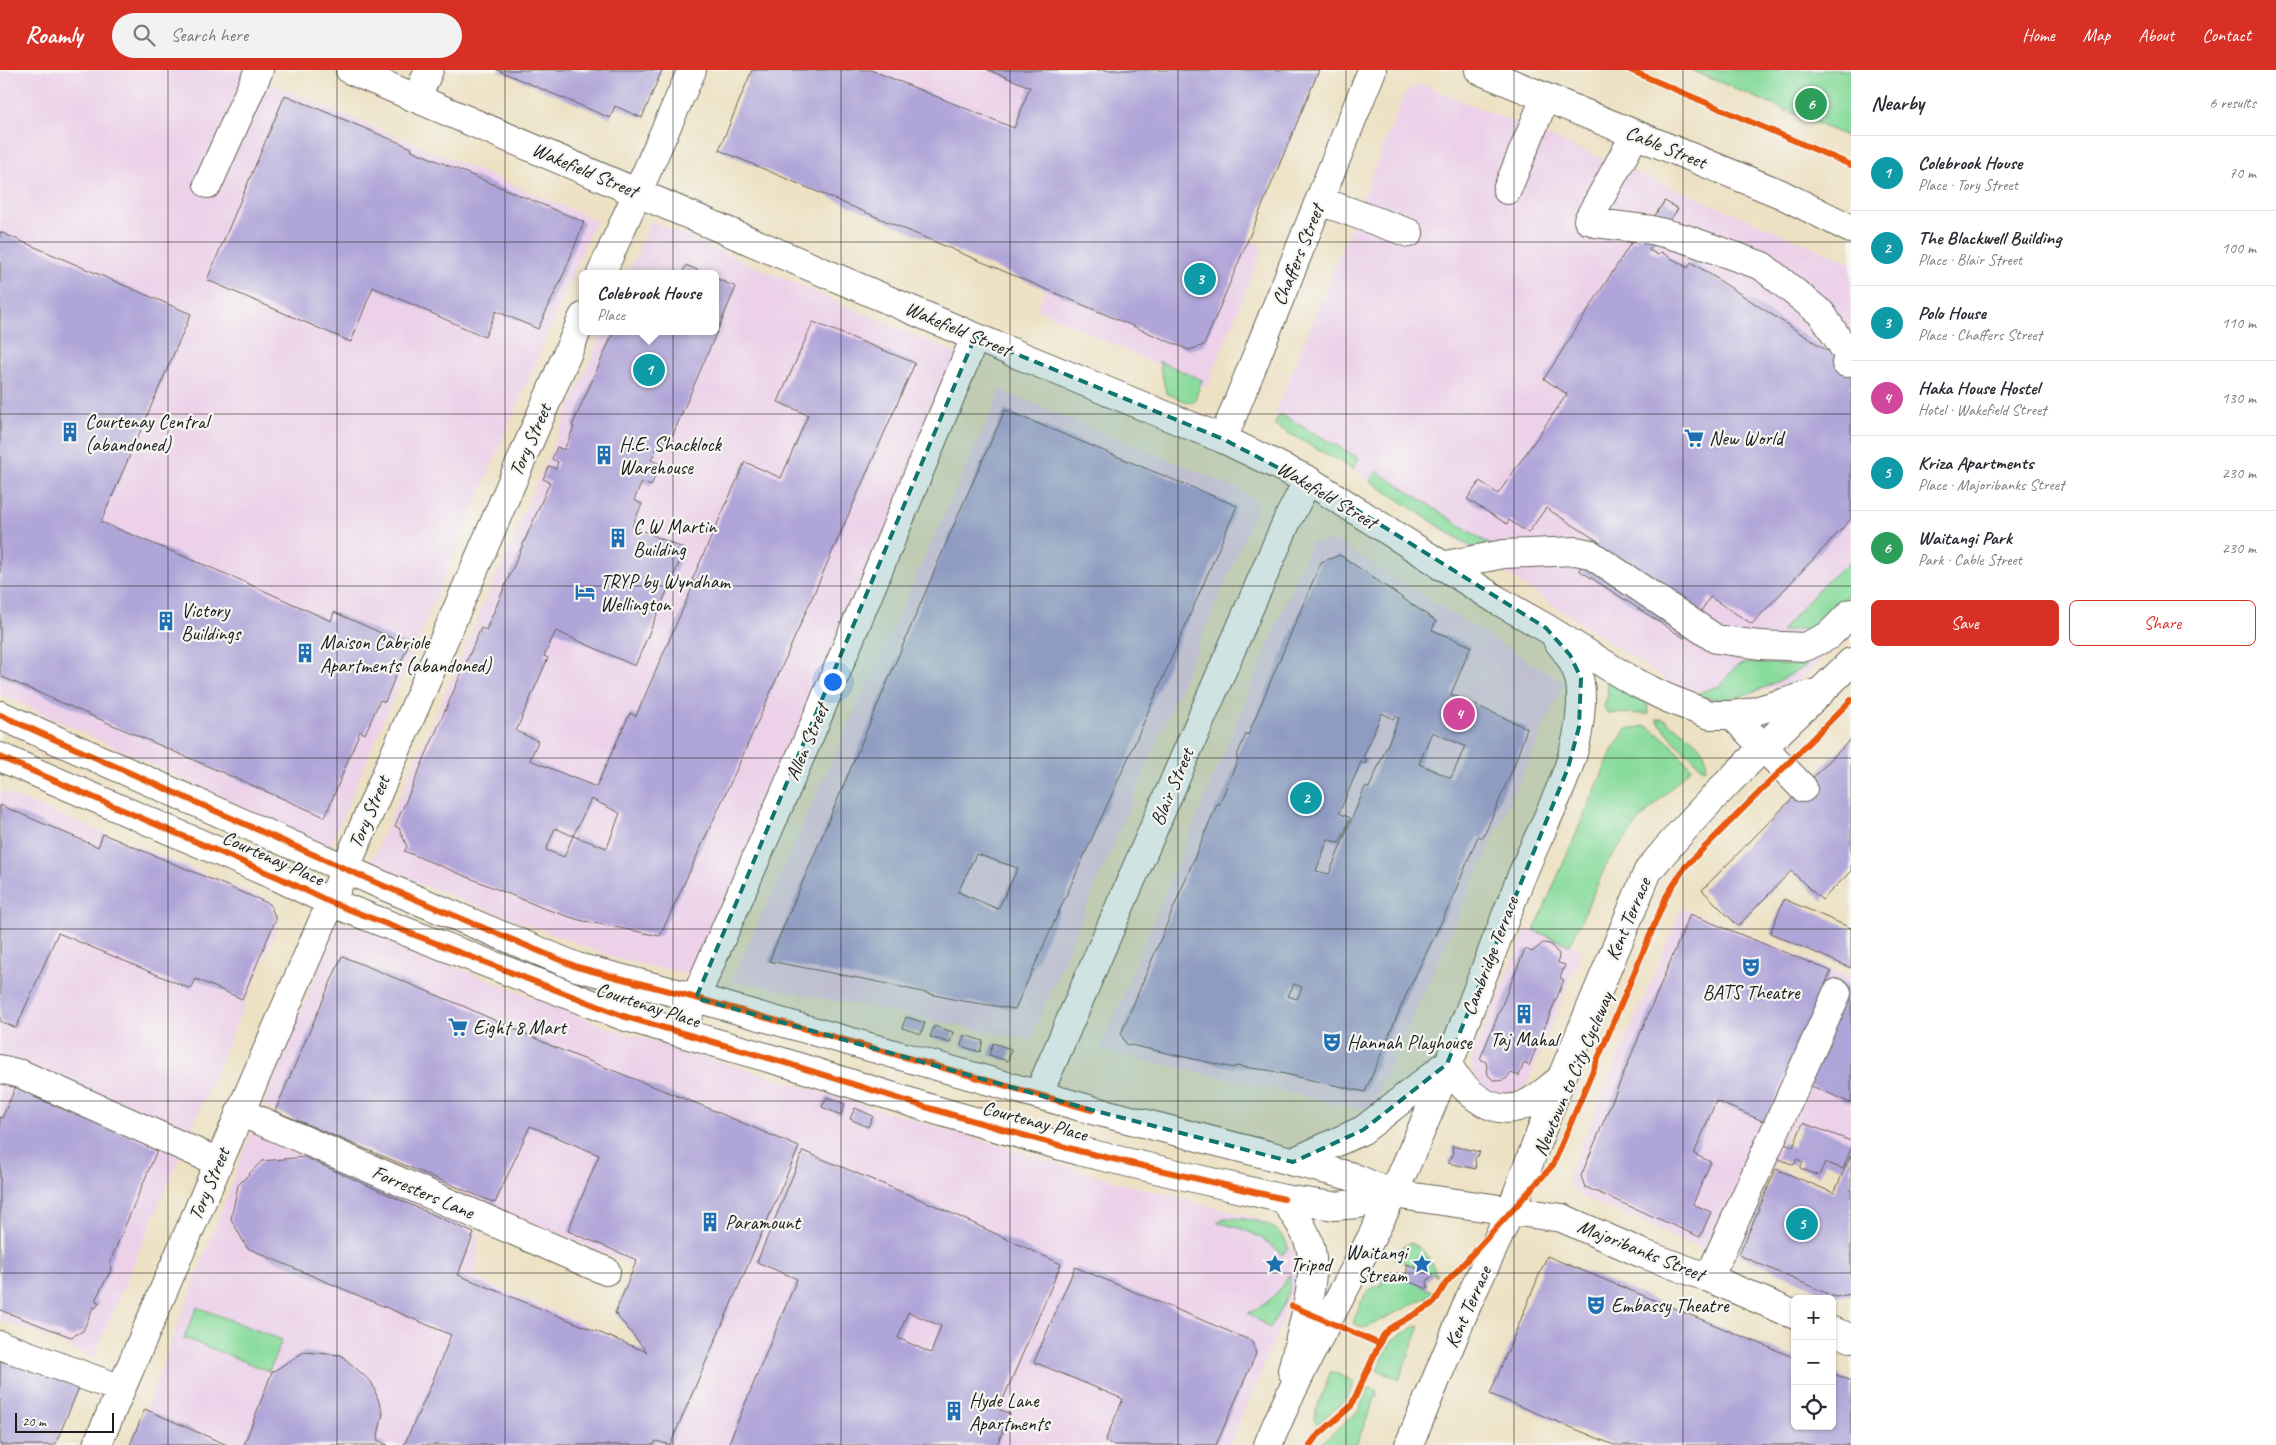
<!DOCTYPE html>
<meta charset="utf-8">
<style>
body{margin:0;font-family:Caveat,sans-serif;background:#f2f2f3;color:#2b2b33}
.controls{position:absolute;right:15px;bottom:15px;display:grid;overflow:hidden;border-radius:8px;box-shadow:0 1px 4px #0004}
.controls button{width:45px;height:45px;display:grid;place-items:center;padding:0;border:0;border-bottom:1px solid #e1e1e2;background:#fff;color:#2b2b33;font:25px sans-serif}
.scale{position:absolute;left:15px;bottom:12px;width:99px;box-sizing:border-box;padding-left:5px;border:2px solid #1c1c1c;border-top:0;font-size:14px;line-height:18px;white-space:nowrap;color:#1c1c1c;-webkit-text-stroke:4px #f6f6f2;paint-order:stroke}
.you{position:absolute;left:832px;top:611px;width:18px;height:18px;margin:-12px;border:4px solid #fff;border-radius:50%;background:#1a73e8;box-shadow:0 0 0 8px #1a73e833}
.badge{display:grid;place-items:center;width:32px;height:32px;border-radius:50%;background:#d93025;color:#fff;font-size:16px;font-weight:700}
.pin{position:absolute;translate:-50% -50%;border:2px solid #fff;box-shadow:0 1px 5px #0006}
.popup{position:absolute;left:579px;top:200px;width:140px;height:65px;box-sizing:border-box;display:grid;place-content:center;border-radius:8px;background:#fff;filter:drop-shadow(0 1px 4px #0005);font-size:16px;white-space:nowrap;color:#7c7c81}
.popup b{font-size:19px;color:#2b2b33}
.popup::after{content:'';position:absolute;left:50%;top:100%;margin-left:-10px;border:10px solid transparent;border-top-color:#fff}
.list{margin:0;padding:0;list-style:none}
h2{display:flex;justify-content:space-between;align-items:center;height:65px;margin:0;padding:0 20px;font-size:21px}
h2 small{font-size:16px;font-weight:400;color:#7c7c81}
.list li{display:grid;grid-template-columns:32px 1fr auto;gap:15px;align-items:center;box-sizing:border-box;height:75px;padding:0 20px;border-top:1px solid #e1e1e2}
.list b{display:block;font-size:19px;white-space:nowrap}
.list p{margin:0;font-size:16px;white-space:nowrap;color:#7c7c81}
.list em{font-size:16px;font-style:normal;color:#7c7c81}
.actions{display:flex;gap:10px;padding:15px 20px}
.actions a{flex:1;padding:11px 0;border:1px solid #d93025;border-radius:8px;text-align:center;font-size:18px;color:#d93025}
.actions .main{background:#d93025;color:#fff}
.icon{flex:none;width:28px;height:28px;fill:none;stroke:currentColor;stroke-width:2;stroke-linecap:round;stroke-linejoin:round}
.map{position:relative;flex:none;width:1851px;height:1375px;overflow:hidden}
header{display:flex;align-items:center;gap:30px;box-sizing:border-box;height:70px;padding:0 25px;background:#d93025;color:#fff}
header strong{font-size:24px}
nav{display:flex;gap:28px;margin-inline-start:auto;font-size:18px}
.search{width:350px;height:45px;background:#f2f2f3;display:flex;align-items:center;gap:12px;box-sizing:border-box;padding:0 18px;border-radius:28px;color:#7c7c81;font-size:19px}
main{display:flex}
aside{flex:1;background:#fff}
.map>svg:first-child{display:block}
.built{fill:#ecd1e9}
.green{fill:#8adc9d;stroke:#537c5c}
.building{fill:#b0a5d8;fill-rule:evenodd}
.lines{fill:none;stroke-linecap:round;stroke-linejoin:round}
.minor-casing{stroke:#656156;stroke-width:30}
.major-casing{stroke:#656156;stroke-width:30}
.minor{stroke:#fff;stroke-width:28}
.major{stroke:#fff;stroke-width:28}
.cycleway-casing{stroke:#f6f6f2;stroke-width:9}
.cycleway{stroke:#e8590c;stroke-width:6}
.marked{fill:#0f766e;fill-opacity:0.2;stroke:#0f766e;stroke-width:4;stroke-dasharray:10 6;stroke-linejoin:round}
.grid{fill:none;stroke:#1c1c1c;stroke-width:1;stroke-opacity:0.55}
.labels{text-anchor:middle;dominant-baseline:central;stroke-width:4.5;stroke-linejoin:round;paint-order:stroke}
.street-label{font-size:20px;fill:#1c1c1c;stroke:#f6f6f2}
.poi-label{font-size:20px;fill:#1c1c1c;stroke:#f6f6f2;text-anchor:start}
</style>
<header>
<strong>Roamly</strong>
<div class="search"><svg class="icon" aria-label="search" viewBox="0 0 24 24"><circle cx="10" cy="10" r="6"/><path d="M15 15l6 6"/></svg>Search here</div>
<nav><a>Home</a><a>Map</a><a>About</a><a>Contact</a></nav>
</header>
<main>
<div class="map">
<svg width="1851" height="1375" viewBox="0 0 1851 1375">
<rect width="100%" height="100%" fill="#f6f6f2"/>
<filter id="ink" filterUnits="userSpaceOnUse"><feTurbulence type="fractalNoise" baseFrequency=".02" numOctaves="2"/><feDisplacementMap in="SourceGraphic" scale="10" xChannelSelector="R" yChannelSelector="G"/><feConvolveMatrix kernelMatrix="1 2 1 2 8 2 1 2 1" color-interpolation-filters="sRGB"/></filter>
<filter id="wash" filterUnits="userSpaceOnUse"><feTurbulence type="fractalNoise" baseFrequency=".0096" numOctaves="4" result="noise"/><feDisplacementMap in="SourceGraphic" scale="20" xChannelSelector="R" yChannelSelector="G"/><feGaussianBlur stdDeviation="1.12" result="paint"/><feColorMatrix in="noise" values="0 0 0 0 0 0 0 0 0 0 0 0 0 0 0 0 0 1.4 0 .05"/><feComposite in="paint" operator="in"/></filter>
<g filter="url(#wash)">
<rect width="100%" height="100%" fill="#ede1c3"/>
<path class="built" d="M0,0h238l358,150 -266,627 -330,-153z
M844,0h193l-23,58z
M1421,14l253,104 171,72 6,4v366l-51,50 -57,16 -66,-9 -208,-138 -194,-135 129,-319 8,-7z
M1099,94l164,83 -56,141 -170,-79z
M651,151l314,136 -262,620 -82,-17 -251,-95 233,-534h112v-57h-87z
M1001,320l238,99 20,14 -229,537 -298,-60z
M1334,470l230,143 -194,428 -270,-61 211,-508z
M0,721l272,110 8,21 -186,435 -94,-37z
M1682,838l169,70v167l-60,-19 -60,136 -155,-68 -7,-11v-9z
M339,850l264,106 522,158 127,33 20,8 20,22 6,21v10l-20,54 -48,113h-1098l121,-318 226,104 -4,47 171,73 -31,-38 19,-47 -372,-160z
M1527,858l55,22 -56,137 -20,7h-16l-17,-16 -2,-18z"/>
<path class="green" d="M1691,0h160v68z
M1159,291l43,19 -8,22 -5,1 -23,-10z
M1280,344l79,44 -6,11 -79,-44z
M1377,401l115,75 -18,3 -104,-68z
M1851,492v30l-2,2 -37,34 -31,3 45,-50z
M1748,593l59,2c-23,14 -60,34 -87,34 -9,0 -19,-2 -28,-4l27,-9 17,-20z
M1612,607l36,28 1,9 -42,-1 -3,-7 4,-12 -2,-15z
M1656,649h7c17,12 50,27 42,51l-29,-27z
M1647,656l22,16 22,26 -52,53 -31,40 -38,84 -36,-14 78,-180 14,-22z
M1226,1148c22,0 57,4 62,30l-6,7c-17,-18 -41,-29 -65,-32z
M1411,1173c15,6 21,19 26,33l-44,-18 9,-11z
M1387,1202l45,19 -1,4 -62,31 -6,2 -10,-5c6,-14 10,-36 28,-38z
M1290,1204c2,20 -10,36 -20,54l-22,-15c21,-8 30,-21 42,-39z
M197,1237l85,33 -13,31 -85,-33z
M1418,1255l1,4 -20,50 -22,-9 15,-30z
M1331,1301l24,11 -7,15 -31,27 -3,-5 1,-6z
M1369,1318l7,2 1,4 -21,51h-36l38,-34z"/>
<g id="blocks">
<path class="building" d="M497,0h165l-20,48 -27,-12 -5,12z
M752,0h119l143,58 16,-41 -42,-17h331l-115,275 -15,5 -470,-200z
M285,25l127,53 -1,2 173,72 -19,49 -27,58 -42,-18 -11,26 -112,-50 -22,55 -144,-62z
M1665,131l13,8 -29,41 9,5 3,-3 27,16 3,-6 160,104v153l-99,105 -42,-27 -26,41 -105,-68 19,-29 -52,-33 -18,25 -19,-13 -2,4 -40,-25 13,-18 18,13 69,-100 -23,-15 89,-139 3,2z
M0,162l191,82 -90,208 137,57 93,42 3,-9 74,33 -23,57 -5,-2 -15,34 -5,-3 -35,86 -325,-141z
M686,195l20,9h-24z
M715,208l21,9 -68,159 -9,-3 -8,17 9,4 -9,22 -9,-4 -8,18 8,4 -10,22 53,23 -50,117 -79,-35 -12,25 4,2 -32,73 22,10 -8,19 66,27 34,-74 6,3 59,-135 -3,-1 53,-118 36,16 27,-63 -30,-13 35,-80 102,41 -175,399 -80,174 -81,-16 -36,-12 -139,-57 3,-4 -8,-19 -4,-2 86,-198 5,2 64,-148 -7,-3 6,-13 7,3 2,-7 -6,-3 5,-12 7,3 10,-23 -2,-1 42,-95h36l6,3 1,-3h58zM591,729l29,14 -13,35 -34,-12 -9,21 -18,-7 9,-22 18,8z
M1005,340l232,96 -107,248 -115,255 -58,-9 -83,-19 -105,-20 190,-448zM976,784l42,14 -20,41 -40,-17z
M1340,485l96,66 -4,9 39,16 -20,48 76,34 -13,38 -31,72 -5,-2 -28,68 -44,91 -41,97 -98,-22 -32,-4 -1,2 -108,-24 -5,-10 96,-230 2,1 19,-46 -2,-1 10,-24 2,1 73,-173zM1382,643l12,6 2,-3 3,2 -30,70 -4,-1 -36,87 -13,-3 12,-32 11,4 6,-12 5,-13 -11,-5 22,-51 4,2 2,-5 -4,-1zM1432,662l33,14 -14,32 -32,-14zM1294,914l8,3 -5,12 -9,-3z
M1851,669v132l-29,29 -31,-29 -53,55 -36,-36z
M0,735l98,42 5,-13 167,70 6,15 -34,80 -46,-20 -5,10 -133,-56 -42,95 -16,-7z
M1784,829l67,29v40l-81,-35z
M1690,844l141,57 -66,151 -49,-21 -22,53 17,8 -18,42 18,8 -11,25 -110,-48 -5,-2 -4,-11z
M1543,873l7,1 9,10 -1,9 7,2 -5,13 4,2 -35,86 -5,-3 -5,13 -8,-3 -5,6 -7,2 -6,-1 -5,-5 -2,-13 -6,-3 45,-110 7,3z
M342,886l121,50 98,44 142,56 96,41 -129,298 -14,-4 -2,4h-250l25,-55 22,-55 -204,-87 -16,-29 7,-34 24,-24 42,-4 170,76 -16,42 189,77 -32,-39 22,-53 -69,-29 31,-76 -69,-29 -35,77 -220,-92z
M1835,909l16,7v117l-58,-25z
M906,947l19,6 -4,11 -19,-6z
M934,956l19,6 -3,11 -20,-6z
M964,965l19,6 -3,11 -19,-6z
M993,973l18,6 -3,12 -19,-6z
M16,1016l20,8 -2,3 124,51 -48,114 1,8 -15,28v3l3,1 -3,6 -2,-1 -2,3 -9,21 -12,6 -71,-27v-193l2,1z
M827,1027l18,7 -4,11 -19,-8z
M855,1038l18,8 -5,11 -18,-8z
M1803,1053l48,18v8l-8,20 -18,-7 -6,14 -19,-8 3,-6 -6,-3 -3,6 -17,-7 6,-16 10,5z
M1452,1076l28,6 -5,7 1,10 -28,-6 5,-8z
M803,1081l133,55 125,58 -62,145 11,5 -13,31h-269l69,-166 -40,-17zM908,1242l33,14 -10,27 -33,-15z
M1851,1085v139l-16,3 -96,-42 37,-86 58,24z
M1547,1186l248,102v68h37v-53l19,8v64h-237l-124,-51z
M1407,1194l26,11 -6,6 1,8 -28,-11 7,-6z
M1075,1197l177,74 4,13 -40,91h-103l-8,-4 18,-42 -89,-37z
M304,1282l37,3 31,28 11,30 -6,27 11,5h-144l28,-73z
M0,1291l81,22 -26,62h-55z
M145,1339l82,36h-97z"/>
</g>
</g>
<g filter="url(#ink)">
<use href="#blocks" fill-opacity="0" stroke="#656156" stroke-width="1"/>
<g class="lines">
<defs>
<path id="minor" d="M417,28l12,-28
M208,114l51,-114
M1507,120l38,-92
M1320,131l89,32
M1588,150l47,-85
M1596,153l56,7 31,8 79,28 60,48 27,42 -3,7
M601,204l91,-204
M1223,369l149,-369
M1441,496l63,-12 72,-3 14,3 126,85 44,6 45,2 23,-11 23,-23
M0,645l384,171 193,81 119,31 396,112 258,66 43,18 169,24 79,35 68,25 86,37
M1732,645l71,73
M0,687l280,121 50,24 293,114 163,47 146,46 147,42 119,28 86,20 50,7 24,-2 35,-10
M688,945l130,-299 157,-379
M0,999l21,5 197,88
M1038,1025l249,-574 21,-41
M240,1042l366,159
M1709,1208l128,-285
M1832,1261l19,7
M0,1275l121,44
M97,1375l486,-1128"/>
<path id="major" d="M350,0l625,267 248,102 85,41 189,120 49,28 86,53 35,17 43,17h22l20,-3 68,-20
M1479,0l302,124 70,35
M1447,994c17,27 45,56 79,40 13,-6 24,-17 35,-25
M1293,1092l70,-32 83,-65
M1284,1129c10,15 21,30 26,47 9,30 -11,93 -18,125
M1268,1375c35,-86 84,-165 124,-249 47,-101 85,-207 126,-311 18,-48 55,-110 61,-160 5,-38 3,-56 -22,-85
M1409,1375l60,-145 42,-90 50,-131 87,-208c61,-75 134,-141 203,-209"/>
</defs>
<use href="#minor" class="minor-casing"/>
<use href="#major" class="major-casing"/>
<use href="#minor" class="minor"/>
<use href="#major" class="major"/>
<defs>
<path id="cycleway" d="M1630,0l221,95
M0,645l384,171 193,81 119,31 396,112
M0,687l280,121 50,24 293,114 163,47 146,46 147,42 205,48
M1292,1236l88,38
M1310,1375l5,-7 36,-32 32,-70 6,-7 45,-26 12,-20 107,-118 114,-270 18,-28 166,-167"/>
</defs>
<use href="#cycleway" class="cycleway-casing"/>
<use href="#cycleway" class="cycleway"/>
</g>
</g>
<path class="marked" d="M975,267l248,102 121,63 202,126 24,27 11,23 -2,49 -11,41 -121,296 -84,66 -70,32 -201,-52 -396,-112z"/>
<path class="grid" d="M168,0v1375M337,0v1375M505,0v1375M673,0v1375M841,0v1375M1010,0v1375M1178,0v1375M1346,0v1375M1514,0v1375M1683,0v1375M0,172h1851M0,344h1851M0,516h1851M0,688h1851M0,859h1851M0,1031h1851M0,1203h1851"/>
<defs>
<symbol id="building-bare" viewBox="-9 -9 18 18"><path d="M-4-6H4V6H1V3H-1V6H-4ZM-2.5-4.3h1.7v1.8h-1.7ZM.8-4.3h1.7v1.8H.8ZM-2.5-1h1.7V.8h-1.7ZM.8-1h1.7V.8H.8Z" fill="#1f6fb2" stroke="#f6f6f2" stroke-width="2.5" paint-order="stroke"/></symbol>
<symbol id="supermarket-bare" viewBox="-9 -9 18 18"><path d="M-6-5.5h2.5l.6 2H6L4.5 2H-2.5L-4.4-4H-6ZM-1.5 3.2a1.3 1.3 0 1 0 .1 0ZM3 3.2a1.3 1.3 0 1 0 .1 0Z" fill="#1f6fb2" stroke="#f6f6f2" stroke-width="2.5" paint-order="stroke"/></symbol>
<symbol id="hotel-bare" viewBox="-9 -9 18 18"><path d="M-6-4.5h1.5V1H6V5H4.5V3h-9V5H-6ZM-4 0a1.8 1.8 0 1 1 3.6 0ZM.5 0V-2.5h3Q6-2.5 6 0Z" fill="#1f6fb2" stroke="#f6f6f2" stroke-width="2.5" paint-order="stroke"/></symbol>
<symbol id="theatre-bare" viewBox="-9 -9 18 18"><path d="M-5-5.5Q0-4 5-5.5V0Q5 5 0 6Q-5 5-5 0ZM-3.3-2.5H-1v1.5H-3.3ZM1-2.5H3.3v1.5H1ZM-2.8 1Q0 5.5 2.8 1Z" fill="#1f6fb2" stroke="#f6f6f2" stroke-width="2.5" paint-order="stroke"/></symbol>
<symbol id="sight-bare" viewBox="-9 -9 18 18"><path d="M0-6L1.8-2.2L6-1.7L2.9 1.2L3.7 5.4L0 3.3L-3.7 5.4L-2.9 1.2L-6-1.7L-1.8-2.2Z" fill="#1f6fb2" stroke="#f6f6f2" stroke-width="2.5" paint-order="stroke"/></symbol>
</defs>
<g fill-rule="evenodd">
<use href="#building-bare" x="56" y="348" width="28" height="28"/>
<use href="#supermarket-bare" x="1680" y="354" width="28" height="28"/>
<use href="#building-bare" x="590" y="371" width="28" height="28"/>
<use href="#building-bare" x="604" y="454" width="28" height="28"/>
<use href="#hotel-bare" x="571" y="508" width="28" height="28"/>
<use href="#building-bare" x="152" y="537" width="28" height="28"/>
<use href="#building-bare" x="291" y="569" width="28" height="28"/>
<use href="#theatre-bare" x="1737" y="883" width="28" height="28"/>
<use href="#building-bare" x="1510" y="930" width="28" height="28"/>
<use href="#supermarket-bare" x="444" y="943" width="28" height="28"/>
<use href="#theatre-bare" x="1318" y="958" width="28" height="28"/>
<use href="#building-bare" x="696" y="1138" width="28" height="28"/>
<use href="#sight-bare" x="1261" y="1180" width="28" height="28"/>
<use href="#sight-bare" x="1408" y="1180" width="28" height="28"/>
<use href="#theatre-bare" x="1582" y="1221" width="28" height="28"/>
<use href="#building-bare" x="940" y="1327" width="28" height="28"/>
</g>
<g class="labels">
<g class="street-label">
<text transform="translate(1666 77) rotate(22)">Cable Street</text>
<text transform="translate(585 100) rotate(23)">Wakefield Street</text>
<text transform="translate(1298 185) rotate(-68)">Chaffers Street</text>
<text transform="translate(958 259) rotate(23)">Wakefield Street</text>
<text transform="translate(530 370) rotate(-66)">Tory Street</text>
<text transform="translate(1327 425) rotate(31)">Wakefield Street</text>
<text transform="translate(807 672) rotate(-67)">Allen Street</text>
<text transform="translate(1172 717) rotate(-67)">Blair Street</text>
<text transform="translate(369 742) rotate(-67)">Tory Street</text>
<text transform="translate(273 788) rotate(24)">Courtenay Place</text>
<text transform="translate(1628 849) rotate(-67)">Kent Terrace</text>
<text transform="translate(1490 886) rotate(-69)">Cambridge Terrace</text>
<text transform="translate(648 935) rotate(18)">Courtenay Place</text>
<text transform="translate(1573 1004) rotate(-67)">Newtown to City Cycleway</text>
<text transform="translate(1035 1051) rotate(15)">Courtenay Place</text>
<text transform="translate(209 1114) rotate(-67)">Tory Street</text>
<text transform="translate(423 1122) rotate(23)">Forresters Lane</text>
<text transform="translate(1641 1180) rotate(22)">Majoribanks Street</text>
<text transform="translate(1468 1237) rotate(-66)">Kent Terrace</text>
</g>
<g class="poi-label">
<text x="85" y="351">Courtenay Central<tspan x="85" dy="23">(abandoned)</tspan></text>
<text x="1709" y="368">New World</text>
<text x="619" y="374">H.E. Shacklock<tspan x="619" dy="23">Warehouse</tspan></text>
<text x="633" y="456">C W Martin<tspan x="633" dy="23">Building</tspan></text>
<text x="600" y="511">TRYP by Wyndham<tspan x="600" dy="23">Wellington</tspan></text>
<text x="181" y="540">Victory<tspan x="181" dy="23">Buildings</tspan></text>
<text x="320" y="572">Maison Cabriole<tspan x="320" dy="23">Apartments (abandoned)</tspan></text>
<text x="1751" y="922" text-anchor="middle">BATS Theatre</text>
<text x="473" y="957">Eight 8 Mart</text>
<text x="1524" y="969" text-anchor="middle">Taj Mahal</text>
<text x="1347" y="972">Hannah Playhouse</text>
<text x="725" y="1152">Paramount</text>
<text x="1407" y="1182" text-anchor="end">Waitangi<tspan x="1407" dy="23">Stream</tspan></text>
<text x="1290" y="1194">Tripod</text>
<text x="1611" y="1235">Embassy Theatre</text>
<text x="969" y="1330">Hyde Lane<tspan x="969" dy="23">Apartments</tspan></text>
</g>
</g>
</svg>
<div class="controls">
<button>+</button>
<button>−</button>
<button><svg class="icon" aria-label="locate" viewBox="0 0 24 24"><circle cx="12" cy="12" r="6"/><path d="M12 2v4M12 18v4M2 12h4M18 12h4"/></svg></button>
</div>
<div class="scale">20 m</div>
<div class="you"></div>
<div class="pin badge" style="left:649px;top:300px;background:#0f9aa8">1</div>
<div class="popup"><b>Colebrook House</b>Place</div>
<div class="pin badge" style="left:1306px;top:728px;background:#0f9aa8">2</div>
<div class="pin badge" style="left:1200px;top:209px;background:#0f9aa8">3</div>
<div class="pin badge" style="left:1459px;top:644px;background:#d1479c">4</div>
<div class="pin badge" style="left:1802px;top:1154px;background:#0f9aa8">5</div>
<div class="pin badge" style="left:1811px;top:34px;background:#2e9e5b">6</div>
</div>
<aside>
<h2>Nearby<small>6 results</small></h2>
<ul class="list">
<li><span class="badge" style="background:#0f9aa8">1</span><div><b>Colebrook House</b><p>Place · Tory Street</p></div><em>70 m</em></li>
<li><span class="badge" style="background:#0f9aa8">2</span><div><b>The Blackwell Building</b><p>Place · Blair Street</p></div><em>100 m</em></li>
<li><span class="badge" style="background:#0f9aa8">3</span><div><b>Polo House</b><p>Place · Chaffers Street</p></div><em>110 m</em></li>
<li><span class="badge" style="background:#d1479c">4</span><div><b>Haka House Hostel</b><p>Hotel · Wakefield Street</p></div><em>130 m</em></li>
<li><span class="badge" style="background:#0f9aa8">5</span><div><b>Kriza Apartments</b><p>Place · Majoribanks Street</p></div><em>230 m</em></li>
<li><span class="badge" style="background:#2e9e5b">6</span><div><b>Waitangi Park</b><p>Park · Cable Street</p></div><em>230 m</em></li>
</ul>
<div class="actions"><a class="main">Save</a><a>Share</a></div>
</aside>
</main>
